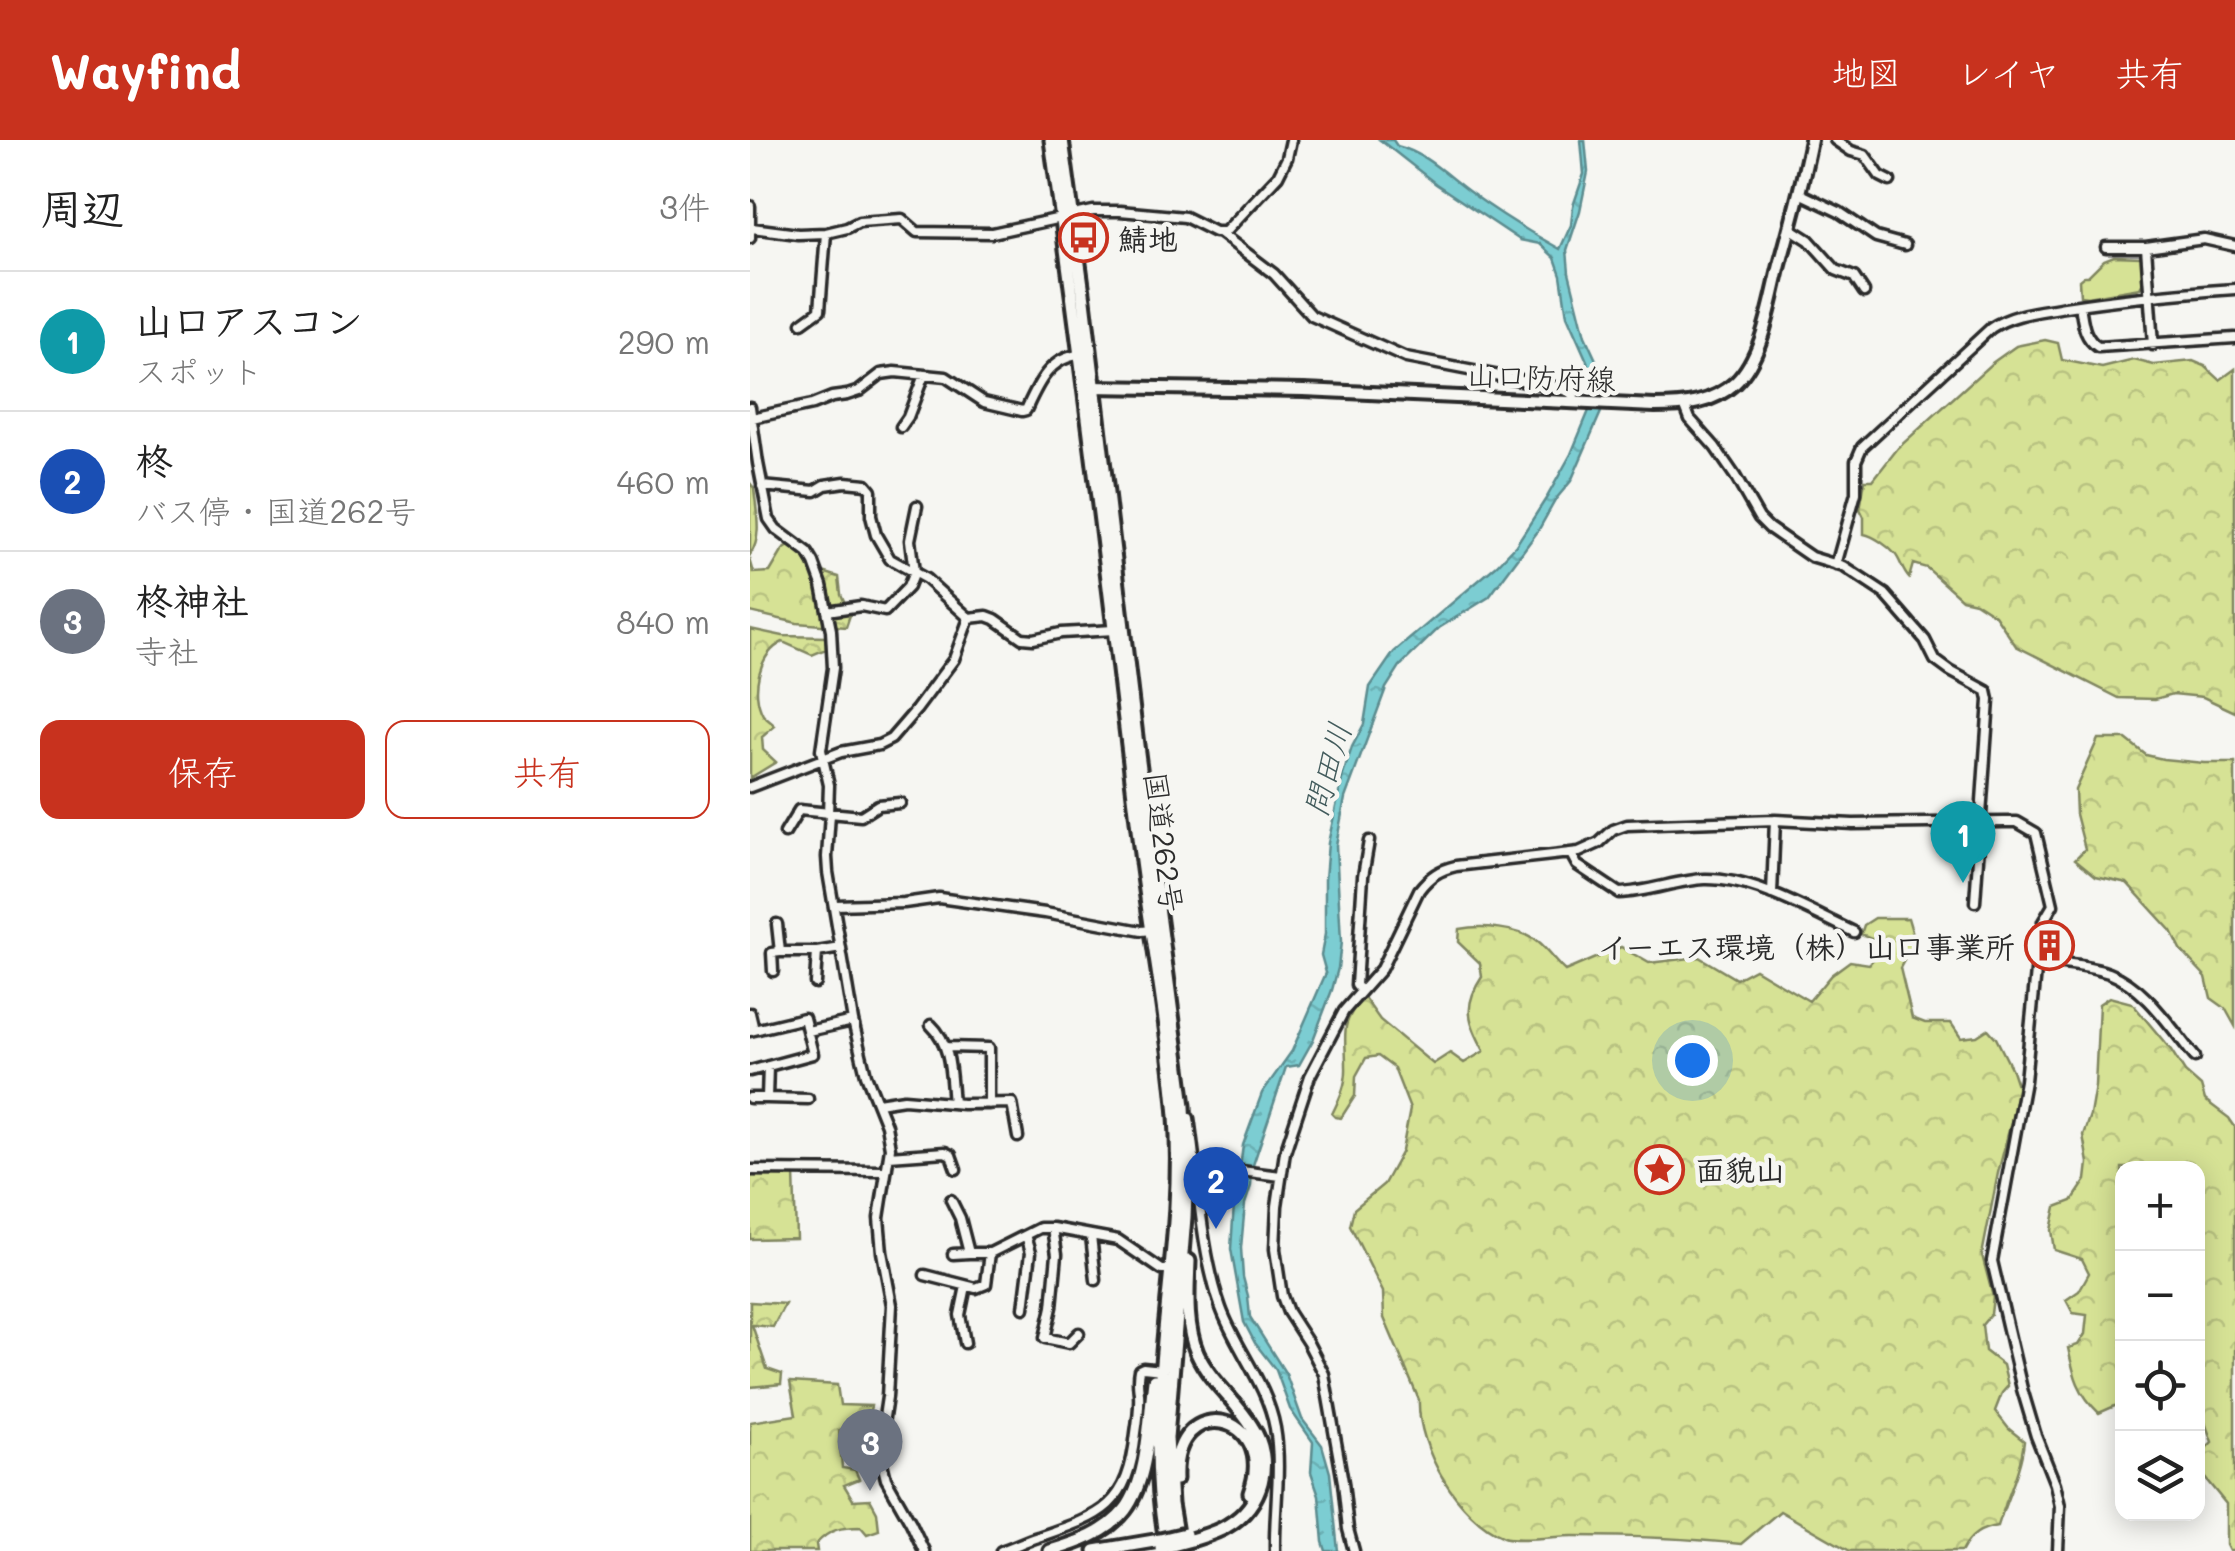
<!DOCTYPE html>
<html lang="ja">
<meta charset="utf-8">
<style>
body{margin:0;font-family:Mali,"Klee One",sans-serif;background:#f2f2f2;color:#222}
.controls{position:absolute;right:30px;bottom:30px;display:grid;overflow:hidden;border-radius:20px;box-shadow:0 5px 25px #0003}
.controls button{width:90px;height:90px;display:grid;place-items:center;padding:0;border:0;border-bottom:2px solid #e0e0e0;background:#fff;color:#222;font:50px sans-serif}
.you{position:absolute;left:942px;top:920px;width:35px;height:35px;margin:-25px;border:8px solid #fff;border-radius:50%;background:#1a73e8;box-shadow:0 0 0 15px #1a73e833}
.badge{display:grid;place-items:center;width:65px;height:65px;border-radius:50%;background:#c8321e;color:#fff;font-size:32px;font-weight:700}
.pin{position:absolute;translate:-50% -82px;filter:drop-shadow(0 2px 5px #0008)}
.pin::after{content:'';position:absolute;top:52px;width:35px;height:30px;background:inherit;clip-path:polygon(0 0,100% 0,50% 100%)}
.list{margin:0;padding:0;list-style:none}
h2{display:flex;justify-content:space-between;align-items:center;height:130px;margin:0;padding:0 40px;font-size:42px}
h2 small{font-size:32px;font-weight:400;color:#767676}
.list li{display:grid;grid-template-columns:65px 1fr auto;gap:30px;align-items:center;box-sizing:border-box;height:140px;padding:0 40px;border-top:2px solid #e0e0e0}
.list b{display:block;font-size:38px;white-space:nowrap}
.list p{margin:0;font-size:32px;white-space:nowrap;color:#767676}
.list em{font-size:32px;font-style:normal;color:#767676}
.actions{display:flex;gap:20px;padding:30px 40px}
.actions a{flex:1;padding:22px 0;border:2px solid #c8321e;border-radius:20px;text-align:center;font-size:35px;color:#c8321e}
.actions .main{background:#c8321e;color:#fff}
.icon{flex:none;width:55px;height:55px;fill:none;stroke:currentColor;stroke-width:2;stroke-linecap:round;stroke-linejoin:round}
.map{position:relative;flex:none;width:1485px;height:1411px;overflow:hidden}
header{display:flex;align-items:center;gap:60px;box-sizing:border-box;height:140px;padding:0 50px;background:#c8321e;color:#fff}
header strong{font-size:48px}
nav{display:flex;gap:55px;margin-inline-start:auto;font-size:35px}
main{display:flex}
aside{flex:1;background:#fff}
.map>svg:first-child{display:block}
.grass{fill:#d6e295;stroke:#808660;stroke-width:2.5}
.forest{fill:url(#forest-crowns);stroke:#808660;stroke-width:2.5}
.water{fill:url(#water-ripples);stroke:#5c8c8f;stroke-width:2.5}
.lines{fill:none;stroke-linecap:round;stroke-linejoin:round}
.minor-casing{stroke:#2b2b2b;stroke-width:15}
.major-casing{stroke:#2b2b2b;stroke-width:18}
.highway-casing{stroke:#2b2b2b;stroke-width:19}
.minor{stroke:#f6f6f2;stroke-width:8}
.major{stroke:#f6f6f2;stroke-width:10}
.highway{stroke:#f6f6f2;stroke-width:11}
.highway-bridge-casing{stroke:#2b2b2b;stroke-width:19;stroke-linecap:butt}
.highway-bridge{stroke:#f6f6f2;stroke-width:11}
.labels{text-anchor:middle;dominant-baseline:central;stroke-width:9;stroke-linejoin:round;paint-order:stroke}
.poi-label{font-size:30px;font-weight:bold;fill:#2b2b2b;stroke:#f6f6f2;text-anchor:start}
.street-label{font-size:30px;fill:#2b2b2b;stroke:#f6f6f2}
.water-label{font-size:32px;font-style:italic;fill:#435c5d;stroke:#f6f6f2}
</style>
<header>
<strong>Wayfind</strong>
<nav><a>地図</a><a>レイヤ</a><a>共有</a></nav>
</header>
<main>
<aside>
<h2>周辺<small>3件</small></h2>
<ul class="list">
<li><span class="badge" style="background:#0f9aa8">1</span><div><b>山口アスコン</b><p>スポット</p></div><em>290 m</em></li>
<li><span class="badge" style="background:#1a4fb4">2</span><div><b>柊</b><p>バス停 · 国道262号</p></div><em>460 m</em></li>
<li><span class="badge" style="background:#6b7280">3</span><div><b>柊神社</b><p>寺社</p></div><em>840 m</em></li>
</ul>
<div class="actions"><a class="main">保存</a><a>共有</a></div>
</aside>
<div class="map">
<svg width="1485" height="1411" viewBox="0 0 1485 1411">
<defs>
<pattern id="forest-crowns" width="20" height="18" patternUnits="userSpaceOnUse" patternTransform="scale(2.5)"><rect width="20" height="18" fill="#d6e295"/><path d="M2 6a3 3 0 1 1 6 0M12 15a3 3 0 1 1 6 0" fill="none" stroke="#b8c281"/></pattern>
<pattern id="water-ripples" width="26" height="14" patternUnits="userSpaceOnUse" patternTransform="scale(2.5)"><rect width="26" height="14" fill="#7ccdd2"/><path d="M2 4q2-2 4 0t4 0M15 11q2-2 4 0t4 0" fill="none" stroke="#6bb0b4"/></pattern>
</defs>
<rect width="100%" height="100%" fill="#f6f6f2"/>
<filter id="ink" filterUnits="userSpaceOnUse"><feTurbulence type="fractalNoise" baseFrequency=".01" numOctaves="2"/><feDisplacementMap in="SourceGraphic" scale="20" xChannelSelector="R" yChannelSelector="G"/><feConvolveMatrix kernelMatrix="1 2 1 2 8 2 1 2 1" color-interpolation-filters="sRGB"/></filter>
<g filter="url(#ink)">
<path class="grass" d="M1364,116l27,1 2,26 -3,5 -53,9 -7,-1 -1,-16 5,-4h4l16,-16z"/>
<path class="forest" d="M1295,200l13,3 4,17 40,8 32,-8 20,5 39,-4 12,5 15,14 15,-11v343l-32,-15 -30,-3 -18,5 -36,-1 -103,-52 -21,-31 -20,-13 -13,-3 -35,-31 -14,-4 -4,14c-7,-7 -8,-17 -14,-24 -7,-8 -21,-18 -31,-20v-17l-4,-8 5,-29h8l25,-32 94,-85 24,-17z
M0,343l4,5c2,22 9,49 -4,67z
M39,406l12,7 9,15 29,9 2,17 9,21 -4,12 -49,-4 -47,-11v-53l4,14 16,-1 13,-22z
M0,489l33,7 43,1v12l-14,6 -29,-13c-24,11 -33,50 -20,73 3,4 9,7 12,11l-13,11 1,13 13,12 -26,16z
M1348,599h28l20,16 17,4 41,4h31v263l-10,-18 -14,-10 -5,-21 -26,-28 -9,-18 -44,-48 -31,-7 -21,-17 10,-10 -9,-35 -1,-24z
M1125,778h33l8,27 -8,8 -8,15 12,50 13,5h26l10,15 16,-2 11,-7 8,9 16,32 7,21 -21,82 -16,82 11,42 -2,17 -9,11 3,26 18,14 5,21 -6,7 -7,18 14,18 15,12c-3,29 -17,56 -26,85 -17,2 -28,9 -36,25h-112l-70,-40 -39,33c-56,-6 -111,-8 -168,-8 -16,0 -56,6 -69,1 -46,-19 -87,-89 -85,-137l-35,-82 -1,-26 -33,-66 4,-17 30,-25 18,-33 8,-42 -16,-41 -16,-12 -12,2 -10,18 -1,20 -14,22 -6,-1 -3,-3c8,-16 15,-31 14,-48 0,-35 -7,-39 17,-70l17,24 53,44 17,-11 14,10 20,-12c-15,-30 -22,-44 -2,-74l-2,-14 -22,-21 1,-13c22,-4 60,-2 78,13 10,8 18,20 28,29l56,-24 28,16 50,-6 37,22 19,-10 54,32 22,-26 19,-14 19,3 18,-20 -26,-10 3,-9z
M1359,857l23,6 39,47 14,22 16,14 4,14 24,18 6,9v424h-6l-3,-6v-41l-26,-32 1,-19 11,-11 -14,-39v-235h-76v235l-23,10c-21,-20 -25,-37 -31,-65l10,-3 7,-11 2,-19 -14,-2 -7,-13 13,-9 10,-18 -7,-14 -28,-9 -3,-20 5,-23 16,-6 14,-21 2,-17 -5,-28 7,-20 5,-29 4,-82z
M0,1033h44l2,65 -46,1z
M0,1162l35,2 -12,23 -21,-2 15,44 15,5 -1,10 -31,3z
M40,1242l47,3 3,20 31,1 -4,17 -28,7 3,38 13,2 4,9 -15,6 9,15 17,-1 7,13 2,18 -12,4 -6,-7c-20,0 -31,2 -45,17l1,7h-67v-129l46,-7z"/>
<path class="water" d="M630,0h13l4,6c29,7 50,30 74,47 29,21 58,39 89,56l11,-24 2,-19 11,-32 -3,-34h4l3,32 -8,39 -13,39 2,22 16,64 23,50v10l-37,85 -15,18 -18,32 -49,66 -50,31 -39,38 -14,22 -41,110 -9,47 5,97 -3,26 -6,22 -19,50 -14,25 -13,2 -34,101 -1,18 -6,18 -4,44 2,29 5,19 2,21 36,57 16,45 20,26 8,28 8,78h-12l-3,-9 -4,-47 -8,-23 2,-30 -23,-33 -14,-39 -21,-27 -11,-21 -13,-73 5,-74 4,-7 3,-23 19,-52 30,-42 34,-78 -5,-18 4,-21v-55l3,-36 15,-68 9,-28 12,-23 6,-37 24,-35 103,-87 19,-20 31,-48 24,-43 25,-60 -5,-24 -24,-54 -6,-41 -6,-17 -15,-14 -20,-4 -84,-56z"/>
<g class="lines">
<defs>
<path id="minor" d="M1085,0l16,11 14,4 15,21 10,5
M1049,53l40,19 37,25 29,8
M0,66v32
M2,88l46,6 28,-1 21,-5 12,-6 43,-3 15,13 75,1 101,-22h27l65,6 30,15h10l53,-56 9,-18 4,-18
M1040,88l19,12 27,30 18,7 10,15
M470,93l54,41 38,42 94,42 146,28 17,6 5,4 -2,7
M1356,107h40
M1330,165c3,17 3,32 18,42l137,-9
M52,183l18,-13 6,-77
M1403,205l-7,-98 58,-8 31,7
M935,266l5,13 25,28 20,29 24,42 10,10 42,29 33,10 41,27 40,46 10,20 15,11 37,20 2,9 -14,202
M0,267l8,56 11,56 7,10 32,24 6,10 8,22 9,45 2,38 -12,82 8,35 -1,29
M2,278l60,-13 20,-8 15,-2 12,-4 22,-17 14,-2 51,5 38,25 38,9 4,-1c11,-24 23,-53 54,-55
M151,287l7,-10 16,-42
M12,346l53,5 10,-6 20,-3 21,2 5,6v26l5,19 14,24 36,20 43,39 18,-2 8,3 27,19 11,1 28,-6 53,-3
M1086,425l20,-72v-32l6,-14 129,-119c23,-15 48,-16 74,-21 57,-9 113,-14 170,-18
M77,471l34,-5 24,5 23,-24 6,-15 -4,-32 7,-34
M0,647l91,-35 38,-7 12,-6 25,-29 38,-51 15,-41
M80,674l-3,43 1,15 25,149 13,54 20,50 4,23 -11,70 3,34 10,53 -5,92 -8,54 7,28 25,44 13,28
M35,693l14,-23 62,6 17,-11 22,-2
M821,714l6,11 42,28c30,-1 59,-13 86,-14 49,-1 106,33 149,53
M1022,754l3,-74
M85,765l69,-2 35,-5 106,15 97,18 10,-1
M27,784l3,28h37l24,-4
M1287,821c23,3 49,4 72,12 37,14 62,55 86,84
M23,831l-1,-18 8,-1
M65,843l2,-31
M610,850l-4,-5 7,-109 6,-35
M0,873l4,17
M181,885c21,20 19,50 22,78
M0,891l54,-13 9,36 -63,17
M58,891l45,-10
M197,907l42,1v56
M0,958h17l1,-32
M17,958l41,1
M128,963l26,-4 59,5 49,-1 6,34
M439,978c9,60 12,134 32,190 15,41 46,76 54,120 7,41 -1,82 0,123
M139,1016l56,-4 6,3 5,14
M475,1029l56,7
M0,1030l136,1
M201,1060l9,18 9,35h21l36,-18
M303,1088l65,12 44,30h10
M341,1096l5,44
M203,1114l16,-1
M175,1135l51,13 10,-4 4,-31
M274,1168l7,-56 -5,-17 14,-7h13l4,26 -5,53 -7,31 24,5 10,-10
M215,1203l-5,-28 6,-29
M251,1411c12,-4 24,-10 37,-14 65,-22 90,-30 98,-104 2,-13 4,-26 3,-40 -1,-8 -2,-14 0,-23l4,-2 19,2
M604,1411l-6,-22 -5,-47 -19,-108 -16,-31 -20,-31 -6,-16 -7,-47 2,-43 8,-54 25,-76 34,-65 37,-42 38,-79c11,-14 20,-20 37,-24l123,-14 20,-9 14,-13 14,-5 148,-5 78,4 152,-2h12l19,11 17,72 -10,17 -6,39 -12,120 -33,180 30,128 14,47 19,48 5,22 -2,45"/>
<path id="major" d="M339,247l215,3 351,16c29,0 57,-2 80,-23 29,-27 36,-85 46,-122 11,-40 22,-80 30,-121"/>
<path id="highway" d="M301,0c33,235 61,470 89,706 11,90 29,180 36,270 10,144 -37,288 -9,430
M312,0l22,160 53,445 47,361 3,66 -2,45 -18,221 4,66 8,47
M439,1121c-1,31 -4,63 8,92 13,29 39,47 55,74 23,34 10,79 -25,99 -11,7 -24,10 -36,14
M426,1339c-4,-89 104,-67 74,14
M300,1411c27,-8 57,-18 75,-41 24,-31 24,-92 29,-130
M345,1411l65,-11"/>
</defs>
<use href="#minor" class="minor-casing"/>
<use href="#major" class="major-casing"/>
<use href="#highway" class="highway-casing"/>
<use href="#minor" class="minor"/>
<use href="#major" class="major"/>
<use href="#highway" class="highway"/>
<defs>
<path id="highway-bridge" d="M410,1400l25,-6
M411,1408l30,-8"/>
</defs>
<use href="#highway-bridge" class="highway-bridge-casing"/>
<use href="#highway-bridge" class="highway-bridge"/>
</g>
</g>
<defs>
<symbol id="bus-ring" viewBox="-11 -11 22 22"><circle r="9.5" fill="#f6f6f2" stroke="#c8321e" stroke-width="1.5"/><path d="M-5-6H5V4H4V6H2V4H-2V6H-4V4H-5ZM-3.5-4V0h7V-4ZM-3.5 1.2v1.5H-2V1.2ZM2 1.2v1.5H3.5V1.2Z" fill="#c8321e"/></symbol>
<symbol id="building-ring" viewBox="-11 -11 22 22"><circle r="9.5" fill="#f6f6f2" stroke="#c8321e" stroke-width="1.5"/><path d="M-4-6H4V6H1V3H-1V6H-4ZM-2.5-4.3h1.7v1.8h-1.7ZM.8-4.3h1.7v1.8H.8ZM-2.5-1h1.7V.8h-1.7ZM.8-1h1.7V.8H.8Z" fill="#c8321e"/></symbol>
<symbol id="sight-ring" viewBox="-11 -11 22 22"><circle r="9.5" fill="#f6f6f2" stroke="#c8321e" stroke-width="1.5"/><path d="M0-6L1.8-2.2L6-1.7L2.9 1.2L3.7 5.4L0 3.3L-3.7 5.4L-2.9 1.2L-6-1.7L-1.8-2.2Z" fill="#c8321e"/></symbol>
</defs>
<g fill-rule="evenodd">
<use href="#bus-ring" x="306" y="70" width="55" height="55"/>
<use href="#building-ring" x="1272" y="778" width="55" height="55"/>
<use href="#sight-ring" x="882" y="1002" width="55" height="55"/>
</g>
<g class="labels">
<g class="poi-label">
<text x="368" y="98">鯖地</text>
<text x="1265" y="806" text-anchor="end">イーエス環境（株）山口事業所</text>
<text x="945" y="1029">面貌山</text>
</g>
<g class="street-label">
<text transform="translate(791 236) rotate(2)">山口防府線</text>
<text transform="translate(415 702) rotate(83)">国道262号</text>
</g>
<g class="water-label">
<text transform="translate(576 629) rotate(-74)">問田川</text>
</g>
</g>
</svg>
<div class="controls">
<button>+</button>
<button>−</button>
<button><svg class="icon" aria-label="locate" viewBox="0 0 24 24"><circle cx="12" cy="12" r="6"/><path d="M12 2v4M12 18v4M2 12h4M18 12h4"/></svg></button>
<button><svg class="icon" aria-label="layers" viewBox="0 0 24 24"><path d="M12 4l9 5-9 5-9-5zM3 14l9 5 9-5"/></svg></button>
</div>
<div class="you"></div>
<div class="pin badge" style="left:1213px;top:743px;background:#0f9aa8">1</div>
<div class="pin badge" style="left:466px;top:1089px;background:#1a4fb4">2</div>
<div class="pin badge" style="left:120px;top:1351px;background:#6b7280">3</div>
</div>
</main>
